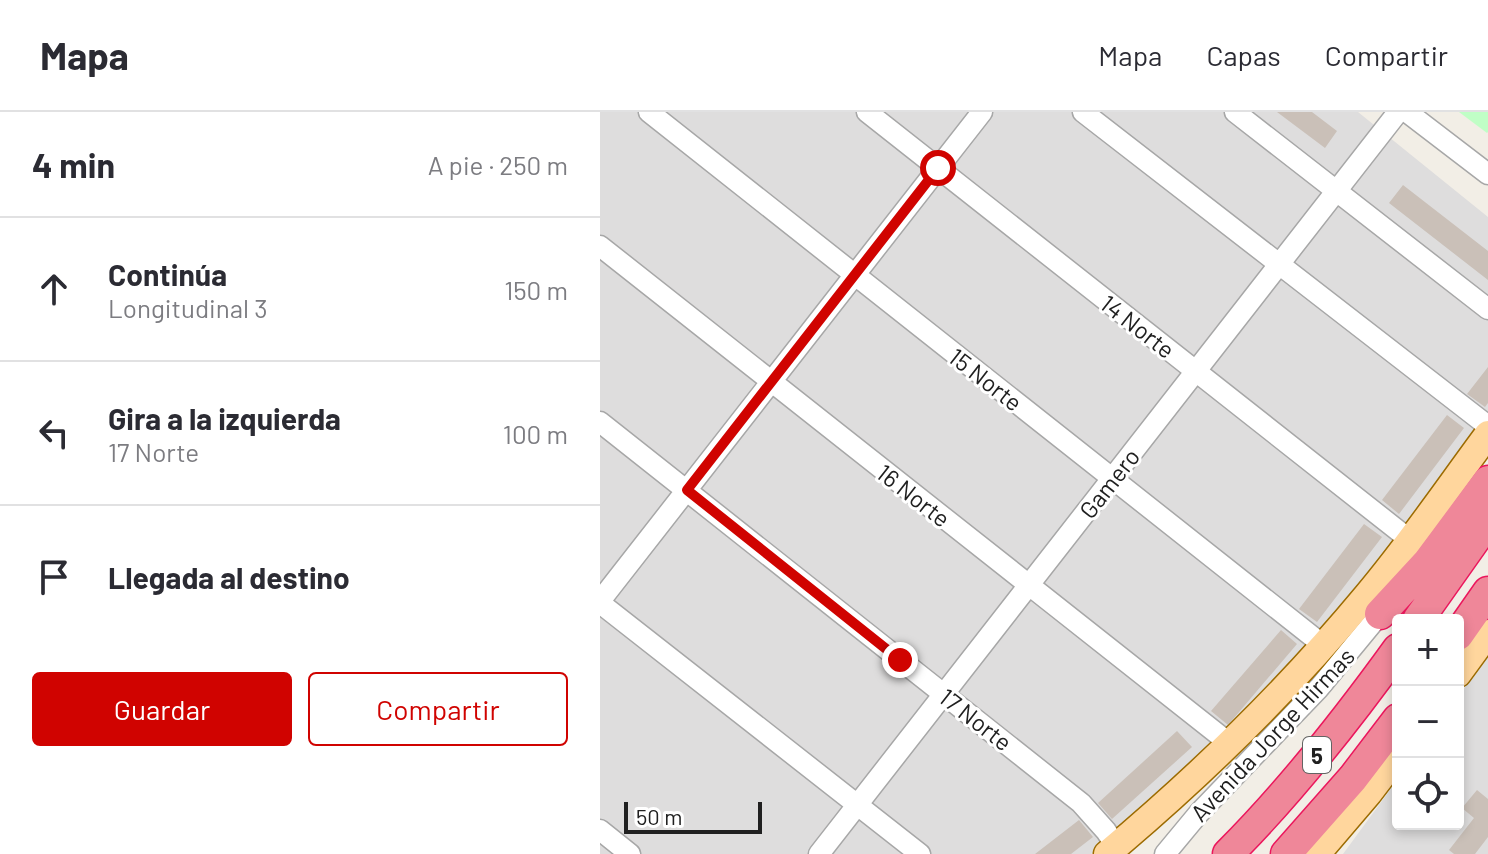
<!DOCTYPE html>
<html lang="es">
<meta charset="utf-8">
<style>
body{margin:0;font-family:Barlow,sans-serif;background:#f7f7f7;color:#2b2b33}
.controls{position:absolute;right:24px;bottom:24px;display:grid;overflow:hidden;border-radius:8px;box-shadow:0 4px 12px #0003}
.controls button{width:72px;height:72px;display:grid;place-items:center;padding:0;border:0;border-bottom:2px solid #e1e1e2;background:#fff;color:#2b2b33;font:40px sans-serif}
.scale{position:absolute;left:24px;bottom:20px;width:138px;box-sizing:border-box;padding-left:8px;border:4px solid #202020;border-top:0;font-size:22px;line-height:28px;white-space:nowrap;color:#202020;-webkit-text-stroke:6px #fff;paint-order:stroke}
.stop{position:absolute;width:24px;height:24px;margin:-18px;border:6px solid #d00300;border-radius:50%;background:#fff}
.stop.end{background:#d00300;border-color:#fff;box-shadow:0 2px 8px #0008}
.list{margin:0;padding:0;list-style:none}
h2{display:flex;justify-content:space-between;align-items:center;height:104px;margin:0;padding:0 32px;font-size:34px}
h2 small{font-size:26px;font-weight:400;color:#7c7c81}
.list li{display:grid;grid-template-columns:52px 1fr auto;gap:24px;align-items:center;box-sizing:border-box;height:144px;padding:0 32px;border-top:2px solid #e1e1e2}
.list b{display:block;font-size:30px;white-space:nowrap}
.list p{margin:0;font-size:26px;white-space:nowrap;color:#7c7c81}
.list em{font-size:26px;font-style:normal;color:#7c7c81}
.actions{display:flex;gap:16px;padding:24px 32px}
.actions a{flex:1;padding:18px 0;border:2px solid #d00300;border-radius:8px;text-align:center;font-size:28px;color:#d00300}
.actions .main{background:#d00300;color:#fff}
.icon{flex:none;width:44px;height:44px;fill:none;stroke:currentColor;stroke-width:2;stroke-linecap:round;stroke-linejoin:round}
.map{position:relative;flex:none;width:888px;height:742px;overflow:hidden}
header{display:flex;align-items:center;gap:48px;box-sizing:border-box;height:112px;padding:0 40px;background:#fff;border-bottom:2px solid #e1e1e2}
header strong{font-size:38px}
nav{display:flex;gap:44px;margin-inline-start:auto;font-size:28px}
main{display:flex}
aside{flex:1;background:#fff}
.map>svg:first-child{display:block}
.residential{fill:#dedddd}
.park{fill:#c0fec6}
.building{fill:#cac0b8}
.lines{fill:none;stroke-linecap:round;stroke-linejoin:round}
.minor-casing{stroke:#a7a7a7;stroke-width:23}
.major-casing{stroke:#9c6b00;stroke-width:29}
.highway-casing{stroke:#eb175d;stroke-width:33}
.minor{stroke:#fff;stroke-width:20}
.major{stroke:#ffd69d;stroke-width:26}
.highway{stroke:#ef8799;stroke-width:30}
.route{stroke:#d00300;stroke-width:10}
.labels{text-anchor:middle;dominant-baseline:central;stroke-width:6;stroke-linejoin:round;paint-order:stroke}
.shield{fill:#fff;stroke:#636363;stroke-width:2}
.shield-label{font-size:22px;font-weight:bold;fill:#202020}
.street-label{font-size:24px;fill:#202020;stroke:#fff}
</style>
<header>
<strong>Mapa</strong>
<nav><a>Mapa</a><a>Capas</a><a>Compartir</a></nav>
</header>
<main>
<aside>
<h2>4 min<small>A pie · 250 m</small></h2>
<ul class="list">
<li><svg class="icon" aria-label="ahead" viewBox="0 0 24 24"><path d="M12 20V5M6 11l6-6 6 6"/></svg><div><b>Continúa</b><p>Longitudinal 3</p></div><em>150 m</em></li>
<li><svg class="icon" aria-label="left" viewBox="0 0 24 24"><path d="M17 20v-9H6M10 6l-5 5 5 5"/></svg><div><b>Gira a la izquierda</b><p>17 Norte</p></div><em>100 m</em></li>
<li><svg class="icon" aria-label="arrive" viewBox="0 0 24 24"><path d="M6 21V4h12l-3 4 3 4H6"/></svg><div><b>Llegada al destino</b></div></li>
</ul>
<div class="actions"><a class="main">Guardar</a><a>Compartir</a></div>
</aside>
<div class="map">
<svg width="888" height="742" viewBox="0 0 888 742">
<rect width="100%" height="100%" fill="#f2eee6"/>
<path class="residential" d="M0,0h758l130,105v197l-85,117 -73,91 -62,68 -152,145 -25,19h-491z
M888,544v198h-145l55,-75v45h60v-127z"/>
<path class="park" d="M859,0h29v20l-1,1z"/>
<path class="building" d="M677,0h35l25,19 -12,17z
M803,73l85,66v29l-99,-77z
M888,255v36l-3,4 -18,-13z
M847,303l17,13 -65,86 -17,-14z
M764,412l18,13 -65,85 -18,-13z
M681,518l16,14 -69,81 -17,-14z
M577,619l15,16 -80,72 -14,-16z
M877,678l11,9v38l-13,17h-21l-5,-4 25,-32 -12,-10z
M479,708l14,17 -22,17h-36z"/>
<g class="lines">
<defs>
<path id="minor" d="M49,0l674,533
M267,0l543,428
M483,0l405,314
M635,0l253,197
M807,0l81,62
M0,134l629,497
M0,310l481,381 25,28 10,15
M0,489l382,-489
M0,491l320,251
M0,718l30,24
M219,742l579,-742
M565,742l34,-41 120,-125 61,-74"/>
<path id="major" d="M858,562l30,-41
M507,742c93,-78 182,-165 260,-259 43,-51 81,-107 121,-161
M717,742l52,-61 29,-38"/>
<path id="highway" d="M780,502l48,-52 60,-81
M818,508l70,-99
M858,523l30,-43
M628,742c63,-63 118,-133 170,-205
M686,742l67,-76 45,-59"/>
</defs>
<use href="#minor" class="minor-casing"/>
<use href="#major" class="major-casing"/>
<use href="#highway" class="highway-casing"/>
<use href="#minor" class="minor"/>
<use href="#major" class="major"/>
<use href="#highway" class="highway"/>
</g>
<g class="lines">
<path class="route" d="M300,548l-213,-170 251,-322"/>
</g>
<g class="labels">
<rect class="shield" x="703" y="625" width="28" height="36" rx="6"/>
<g class="shield-label">
<text x="717" y="643">5</text>
</g>
<g class="street-label">
<text transform="translate(538 214) rotate(38)">14 Norte</text>
<text transform="translate(386 267) rotate(38)">15 Norte</text>
<text transform="translate(509 371) rotate(-52)">Gamero</text>
<text transform="translate(314 383) rotate(38)">16 Norte</text>
<text transform="translate(376 607) rotate(38)">17 Norte</text>
<text transform="translate(672 622) rotate(-47)">Avenida Jorge Hirmas</text>
</g>
</g>
</svg>
<div class="controls">
<button>+</button>
<button>−</button>
<button><svg class="icon" aria-label="locate" viewBox="0 0 24 24"><circle cx="12" cy="12" r="6"/><path d="M12 2v4M12 18v4M2 12h4M18 12h4"/></svg></button>
</div>
<div class="scale">50 m</div>
<div class="stop" style="left:338px;top:56px"></div>
<div class="stop end" style="left:300px;top:548px"></div>
</div>
</main>
